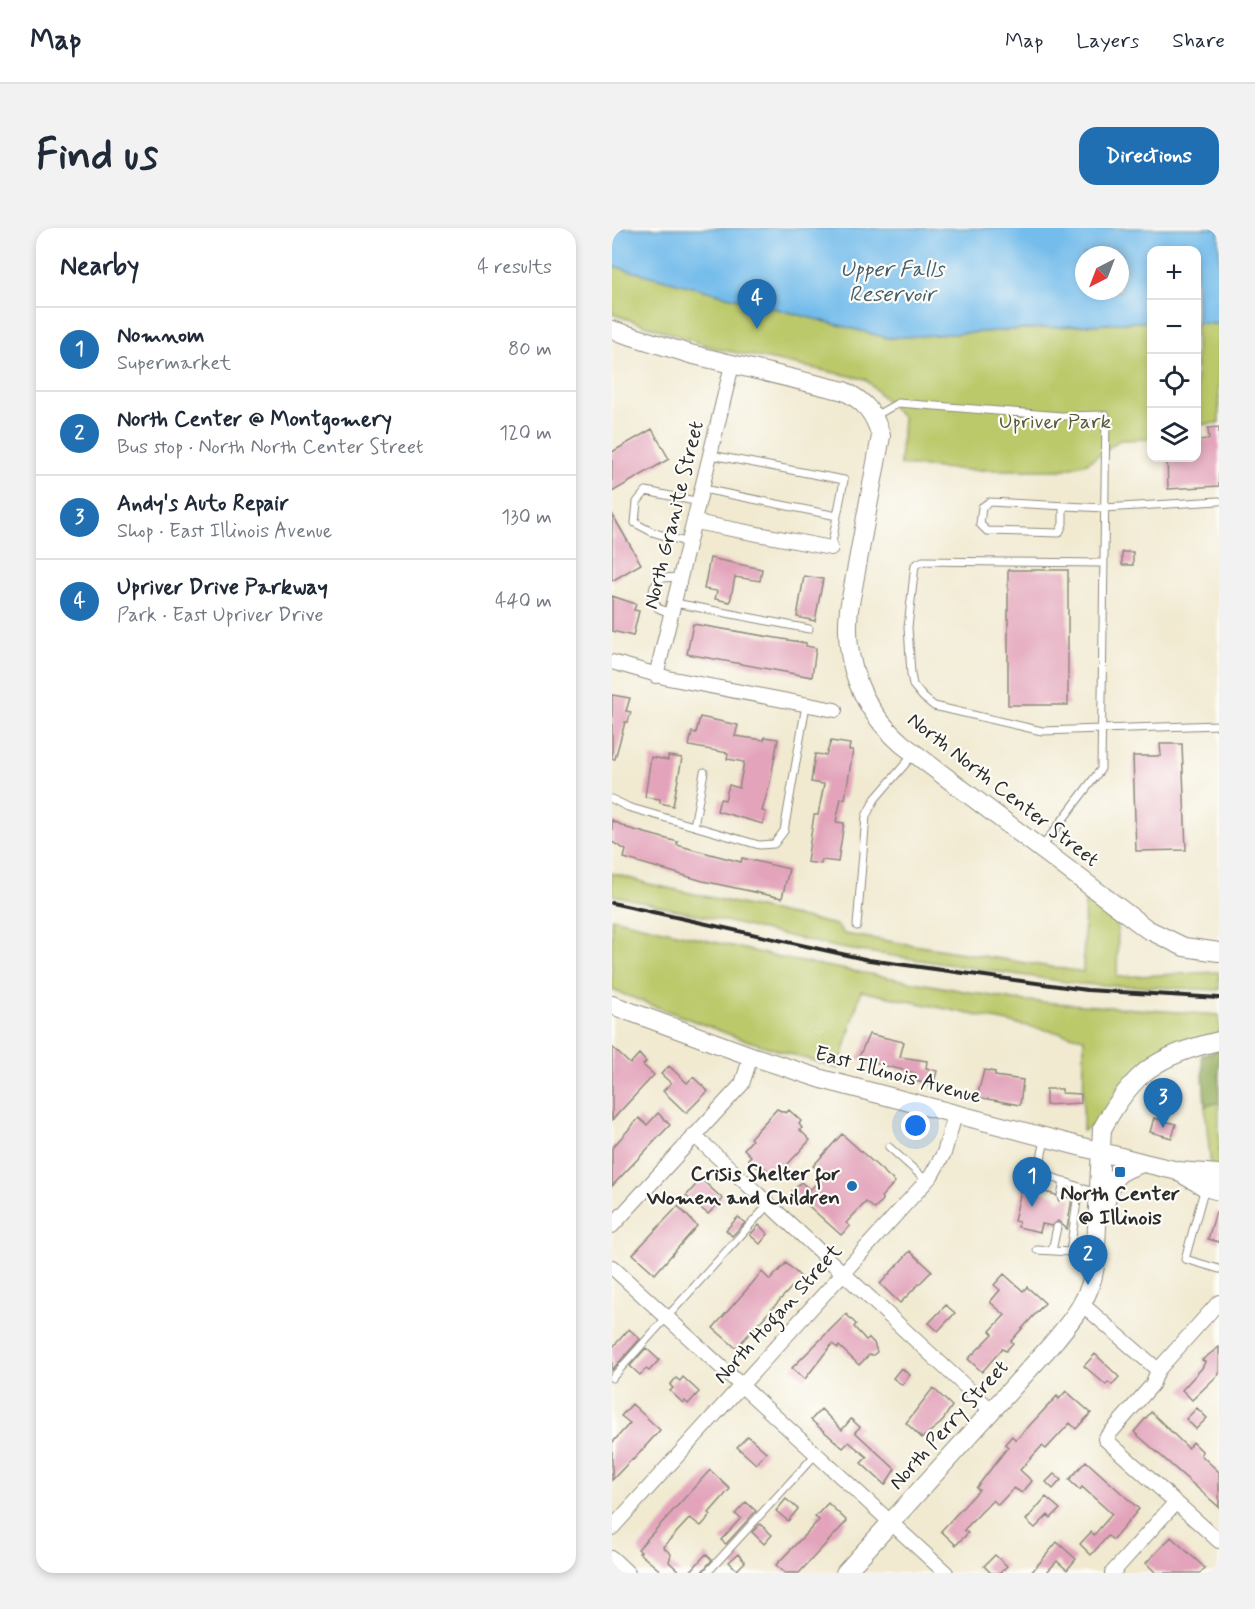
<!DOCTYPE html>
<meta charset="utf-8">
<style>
body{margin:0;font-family:Mynerve,sans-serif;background:#f2f2f3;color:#1f2937}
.controls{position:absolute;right:18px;top:18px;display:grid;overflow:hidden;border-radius:12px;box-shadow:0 3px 9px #0003}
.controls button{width:54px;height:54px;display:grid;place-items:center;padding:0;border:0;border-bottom:2px solid #e0e1e3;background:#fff;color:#1f2937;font:30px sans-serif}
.compass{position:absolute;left:463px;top:18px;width:54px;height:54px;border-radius:50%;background:#fff;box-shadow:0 3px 9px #0003;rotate:222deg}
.you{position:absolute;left:304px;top:898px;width:21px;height:21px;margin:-15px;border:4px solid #fff;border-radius:50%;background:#1a73e8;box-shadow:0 0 0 9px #1a73e833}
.badge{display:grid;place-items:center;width:39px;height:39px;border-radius:50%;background:#1f6fb2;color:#fff;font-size:20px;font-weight:700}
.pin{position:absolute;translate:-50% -50px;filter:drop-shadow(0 2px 3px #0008)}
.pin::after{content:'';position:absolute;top:32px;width:21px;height:18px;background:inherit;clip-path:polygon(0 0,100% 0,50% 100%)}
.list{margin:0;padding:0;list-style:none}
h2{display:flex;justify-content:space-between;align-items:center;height:78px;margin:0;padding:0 24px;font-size:26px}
h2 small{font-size:20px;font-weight:400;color:#747a83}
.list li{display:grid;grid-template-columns:39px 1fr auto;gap:18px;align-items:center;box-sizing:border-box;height:84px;padding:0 24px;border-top:2px solid #e0e1e3}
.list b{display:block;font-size:22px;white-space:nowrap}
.list p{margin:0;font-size:20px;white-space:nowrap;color:#747a83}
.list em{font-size:20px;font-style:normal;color:#747a83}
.icon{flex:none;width:33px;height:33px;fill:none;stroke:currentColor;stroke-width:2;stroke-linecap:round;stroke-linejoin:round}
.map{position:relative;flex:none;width:607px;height:1345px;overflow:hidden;border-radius:18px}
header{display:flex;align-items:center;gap:36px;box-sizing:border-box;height:84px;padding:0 30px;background:#fff;border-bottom:2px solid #e0e1e3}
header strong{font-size:28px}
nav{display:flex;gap:33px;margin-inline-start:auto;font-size:21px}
.intro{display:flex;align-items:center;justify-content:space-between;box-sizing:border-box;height:144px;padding:0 36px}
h1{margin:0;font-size:42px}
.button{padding:15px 27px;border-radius:18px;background:#1f6fb2;color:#fff;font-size:21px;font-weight:700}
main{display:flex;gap:36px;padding:0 36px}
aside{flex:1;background:#fff;border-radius:18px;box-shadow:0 3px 9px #0003}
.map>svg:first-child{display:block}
.green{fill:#bcc96a;stroke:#747a4a;stroke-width:1.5}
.forest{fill:#95ad5e;stroke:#606c44;stroke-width:1.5}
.water{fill:#73bceb;stroke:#4f748b;stroke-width:1.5;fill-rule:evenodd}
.building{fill:#e3a4bb}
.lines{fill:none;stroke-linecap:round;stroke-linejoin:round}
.lane-casing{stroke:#8e8a7e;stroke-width:9}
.street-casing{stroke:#8e8a7e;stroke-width:16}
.secondary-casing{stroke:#8e8a7e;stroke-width:20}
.lane{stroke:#fff;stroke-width:7}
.street{stroke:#fff;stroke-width:14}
.secondary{stroke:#fff;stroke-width:18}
.rail{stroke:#2b2b2b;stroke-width:4}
.poi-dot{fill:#1f6fb2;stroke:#fdfcf7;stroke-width:2}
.labels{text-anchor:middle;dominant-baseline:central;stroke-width:4.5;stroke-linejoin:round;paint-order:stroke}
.park-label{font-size:21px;fill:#565a3e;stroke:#fdfcf7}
.street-label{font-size:21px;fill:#2b2b2b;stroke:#fdfcf7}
.poi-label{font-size:21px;font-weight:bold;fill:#2b2b2b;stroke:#fdfcf7;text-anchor:end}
.water-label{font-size:22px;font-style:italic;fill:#445e6e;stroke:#fdfcf7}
</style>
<header>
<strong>Map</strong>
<nav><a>Map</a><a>Layers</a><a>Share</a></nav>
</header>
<div class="intro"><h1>Find us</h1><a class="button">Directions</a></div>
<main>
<aside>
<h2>Nearby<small>4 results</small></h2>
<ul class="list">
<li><span class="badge">1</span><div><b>Nomnom</b><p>Supermarket</p></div><em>80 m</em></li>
<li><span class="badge">2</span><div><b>North Center @ Montgomery</b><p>Bus stop · North North Center Street</p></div><em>120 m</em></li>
<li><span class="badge">3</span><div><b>Andy's Auto Repair</b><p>Shop · East Illinois Avenue</p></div><em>130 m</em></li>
<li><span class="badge">4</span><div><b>Upriver Drive Parkway</b><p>Park · East Upriver Drive</p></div><em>440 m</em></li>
</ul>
</aside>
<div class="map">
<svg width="607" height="1345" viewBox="0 0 607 1345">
<rect width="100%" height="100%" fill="#fdfcf7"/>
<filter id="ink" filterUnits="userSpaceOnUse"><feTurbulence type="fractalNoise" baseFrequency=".0167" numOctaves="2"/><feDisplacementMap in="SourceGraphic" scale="12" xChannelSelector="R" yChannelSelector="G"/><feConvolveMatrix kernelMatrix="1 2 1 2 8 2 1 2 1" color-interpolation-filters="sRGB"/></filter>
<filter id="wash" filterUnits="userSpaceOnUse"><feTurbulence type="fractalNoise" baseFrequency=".008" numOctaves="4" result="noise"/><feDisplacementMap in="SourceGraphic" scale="24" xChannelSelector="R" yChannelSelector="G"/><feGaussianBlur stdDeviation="1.35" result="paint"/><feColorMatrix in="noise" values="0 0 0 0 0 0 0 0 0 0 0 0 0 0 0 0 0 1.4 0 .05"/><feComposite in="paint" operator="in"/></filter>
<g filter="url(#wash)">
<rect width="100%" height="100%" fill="#f1ead1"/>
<path class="green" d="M0,38l276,72 263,-17v118l-31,1 -33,23 -26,7h-93l-68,-5 3,-47 -38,-39 -147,-30 -106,-35z
M584,95l23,1v99l-22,2z
M0,645l37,11 187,41 8,9 239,38 2,-73 33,25 -1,53 102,-5v18l-139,-6 -240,-36 -228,-53z
M0,690l179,42 223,40 205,15v21l-46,13 -77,75 -13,7 1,-93 -223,-47 -22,78 -100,-31 -127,-48z
M607,874v69l-8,-2 -6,-63z"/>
<path class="forest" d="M607,822v52l-14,4 -3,-51z"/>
<path class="water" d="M0,0h607v96l-22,-1 -1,-73h-44l-1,71 -263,17 -276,-72zM472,27h36v36h-36z"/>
<g id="blocks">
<path class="building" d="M607,199v59l-51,3 -1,-31h30v-18l12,-1 -1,-11z
M40,201l17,30 -57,33v-40z
M0,286l29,50 -29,17z
M510,324h11v13h-11z
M98,330l52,11 -2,12 -25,-4 -5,25 -15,-3 2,-8 -13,-2z
M396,342h60v135h-60z
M192,348l19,3 -8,42 -18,-4z
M0,368l24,8 -2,6 5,1 -6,25 -21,-5z
M81,396l113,19v3l10,2 -4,29 -125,-23z
M0,467l18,3 -4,13 5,1 -3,10h-3l-10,37h-3z
M88,489l38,8 -3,11 29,4 1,-3 13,2 -8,44 -8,28 4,1 -3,12 -46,-13 3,-12 5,1 4,-15 10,3 5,-26 -17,-3 1,-6 -39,-7 3,-14 4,1z
M219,513l19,3 -1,6h4l-8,49 -4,-1 -5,24 8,1 -6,39 -16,-2 -1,4 -14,-2 7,-47h4l6,-31 -13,-2 4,-28 11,1z
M548,516h22l4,106 -50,1 -3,-95h28z
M56,528l14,2 -9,48 -13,-3v-4l-15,-2 6,-40 17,3z
M0,592l15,8 51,14 -1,3 18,5 46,12 1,-4 47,11 -7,29 -79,-17 -79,-23 2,-8 -14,-8z
M257,806l35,8 -4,15 27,4 -1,7 11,3 -4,15 -20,-6 2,-7 -57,-14z
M0,819l18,17 9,-10 7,8 -3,3 11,10 -42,45z
M57,838l18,17 6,-6 15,14 -22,22 -23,-22 8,-8 -10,-9z
M372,842l11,2v4l28,4 -3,25 -43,-8z
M434,861h16v4l19,1v9l-35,2z
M165,881l9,4 3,-3 12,11 -2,3 3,4 -2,2 10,10 -35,38 -10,-10 -3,3 -14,-12 3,-3 -7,-7 8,-9 -2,-2z
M46,885l12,12 -58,61v-38l27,-30 8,7z
M542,890l22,6 -4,14 -22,-6z
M230,906l53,48 -14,15 2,3 -8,9 -9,-7 -20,21 4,3 -9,9 -49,-44 9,-9 9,8 14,-15 -11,-9z
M89,951l22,20 -15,15 -22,-18z
M410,958l34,9 3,6 7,-4 6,1 -5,31 -9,-8 -6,5 -10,-2 -2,8 -22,-5 1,-5 -5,-1z
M66,978l19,20 -42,48 -22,-20z
M604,984h3v30l-11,-3z
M126,989l7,6 -13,13 -6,-6z
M147,997l9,9 -8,10 -10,-9z
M298,1023l22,20 -32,32 -20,-19z
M174,1035l15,14 -65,71 -23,-20 49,-56 8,8z
M392,1046l19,17 4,-4 18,16 -34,38 2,2 -7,8 -4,-2 -20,23 -14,-13 25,-25 -3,-3 15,-16 -15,-13 10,-12 -6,-5z
M334,1077l9,8 -17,18 -9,-8z
M234,1086l10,10 -2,3 12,13 3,-2 5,5 3,9 -4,3h-4l-10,10 -20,-19 -1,2 -6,-4 -27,35 -13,-11z
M17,1101l11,10 -28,31v-22z
M607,1119v27l-27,26 -10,-10 20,-22 3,-6 -3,-2z
M34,1120l13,12 -10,11 -3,-2 -6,6 -10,-9z
M483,1126l24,23 -7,8 -4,-3 -2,3 -22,-19z
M289,1140l9,7 -8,10 -9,-7z
M71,1149l16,15 -11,12 -3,-3 -2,2 -13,-12 3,-3 -3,-3 6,-7 4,3z
M321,1160l19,18 -11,17 -19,15 -16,-15z
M454,1163l25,22 -15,16 -6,-6 -24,26 -4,-3 -22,24 12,11 -10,12 -8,-5 -16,17 -5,-5 -29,30 4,3 -12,12 -15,-14 38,-41 -3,-2 32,-41 -3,-3 7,-8 4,4 41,-44 2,3z
M20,1176l28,26 -27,30 -1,-1 -20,21v-37l18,-20 -9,-7z
M585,1180l10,10 -11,11 -10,-10z
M209,1181l21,21 9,-11 9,8 -5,5 40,37 -10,16 -24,-22 6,-6 -18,-15 -6,6 -32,-28z
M539,1184l37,36 5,-6 9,9 -1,4 18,17v35l-85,-75z
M136,1208l18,16 -10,12 -19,-17z
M474,1233l53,48 -26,31 -5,-4 -17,19 -11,-11 11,-12 3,3 18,-21 -30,-27 -2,3 -11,-10z
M98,1242l20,19 -21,24 2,2 -10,11 -11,-8 -27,29 8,7 -2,8 12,11h-18l-24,-20 2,-1 -3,-3z
M442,1246l7,6 -8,9 -7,-7z
M434,1269l14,12 -9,9 -3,-3 -13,13 -9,-8z
M174,1271l12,10 -10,12 -12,-10z
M134,1274l10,9 -30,33 -5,-4 20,-22 -6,-4z
M216,1275l19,18 -48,52h-14l-9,-8 43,-45 -4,-3z
M148,1296l12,11 -8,9 -12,-12z
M559,1309l34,31 -5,5h-44l-10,-10z
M445,1314l19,17 -9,11 -10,-9 -11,12h-15z
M94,1326l6,6 -11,13h-12z
M126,1326l7,8 -8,8 -8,-8z
M383,1327l12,11 -7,7h-9l-7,-7z"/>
</g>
</g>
<g filter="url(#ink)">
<use href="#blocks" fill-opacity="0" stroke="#8e8a7e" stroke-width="1.5"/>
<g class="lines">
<defs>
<path id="lane" d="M263,188l23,-13 163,13 45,-1 -5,354 -59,78
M91,261l134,27 7,-36 -133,-25
M451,278v18l-4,9 -72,-2 -7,-7 2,-17 7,-5 115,6 115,-7
M77,315l-37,-11 -17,-9 2,-21 9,-11 54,11
M219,320l6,-32
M492,335l-181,-2 -8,4 -7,62 3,47 2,11 10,12 11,9 108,25 177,-6
M63,375l134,26
M60,386l-14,-6 -6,-12 2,-9 7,-9 20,-1
M0,571l16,8 131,38 15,-1 10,-13 22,-126
M82,598l10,-54
M245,698l9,-110 9,-17 38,-44
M433,912l-7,32 60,22
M277,919l38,34
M593,959l-20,72 34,10
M449,968l3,-15
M425,1022l33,2 9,-65
M440,1023l5,-24
M458,1024l24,6
M0,1150l156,-173
M95,1345l109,-119"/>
<path id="street" d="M83,294l136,26
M0,434l56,16 167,32
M44,448l76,-311
M82,907l298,276
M0,998l130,-142 9,-28
M0,1039l334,306
M607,1074l-61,68 -6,15 -47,54 114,102
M471,1077l75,65
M0,1300l319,-352 13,-23 11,-38
M0,1330l16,15
M500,1345l63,-70"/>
<path id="secondary" d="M0,102l78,24 154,37c22,11 30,22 37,45l-32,173c-6,53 13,100 53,135l245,185 37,18 35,5
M0,777l139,51 74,24 319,83 34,8 41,3
M567,944l26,15 14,4
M493,977c7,-29 10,-33 38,-42
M233,1345l207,-229c21,-25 38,-45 43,-78l7,-137c30,-56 55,-74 117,-88"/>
</defs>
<use href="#lane" class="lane-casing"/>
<use href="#street" class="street-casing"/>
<use href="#secondary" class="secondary-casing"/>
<use href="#lane" class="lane"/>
<use href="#street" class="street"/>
<use href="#secondary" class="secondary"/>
<path class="rail" d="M0,675l257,57 218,30 132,8"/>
</g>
</g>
<g class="poi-dot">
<rect x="502" y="938" width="12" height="12" rx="3"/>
<circle cx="240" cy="958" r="6"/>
</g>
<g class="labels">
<g class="park-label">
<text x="443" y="194">Upriver Park</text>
</g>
<g class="street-label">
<text transform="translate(62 287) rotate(-76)">North Granite Street</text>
<text transform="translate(391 562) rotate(38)">North North Center Street</text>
<text transform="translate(286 847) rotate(15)">East Illinois Avenue</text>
<text transform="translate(166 1086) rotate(-48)">North Hogan Street</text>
<text transform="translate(337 1197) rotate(-48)">North Perry Street</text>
</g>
<g class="poi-label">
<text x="228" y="946">Crisis Shelter for<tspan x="228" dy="24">Women and Children</tspan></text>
<text x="508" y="966" text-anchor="middle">North Center<tspan x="508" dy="24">@ Illinois</tspan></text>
</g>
<g class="water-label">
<text x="280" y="42">Upper Falls<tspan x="280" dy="25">Reservoir</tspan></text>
</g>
</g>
</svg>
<div class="controls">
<button>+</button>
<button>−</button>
<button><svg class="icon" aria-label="locate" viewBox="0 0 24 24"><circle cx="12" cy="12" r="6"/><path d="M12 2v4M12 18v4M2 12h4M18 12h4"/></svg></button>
<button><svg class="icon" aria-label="layers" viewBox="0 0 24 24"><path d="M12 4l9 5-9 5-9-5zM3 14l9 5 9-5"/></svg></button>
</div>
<svg class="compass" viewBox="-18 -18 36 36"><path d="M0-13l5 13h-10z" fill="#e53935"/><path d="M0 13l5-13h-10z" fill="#747a83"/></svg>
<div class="you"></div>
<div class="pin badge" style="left:420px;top:979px">1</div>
<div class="pin badge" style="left:476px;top:1057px">2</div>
<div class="pin badge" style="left:551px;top:900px">3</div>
<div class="pin badge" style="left:145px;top:101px">4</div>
</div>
</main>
